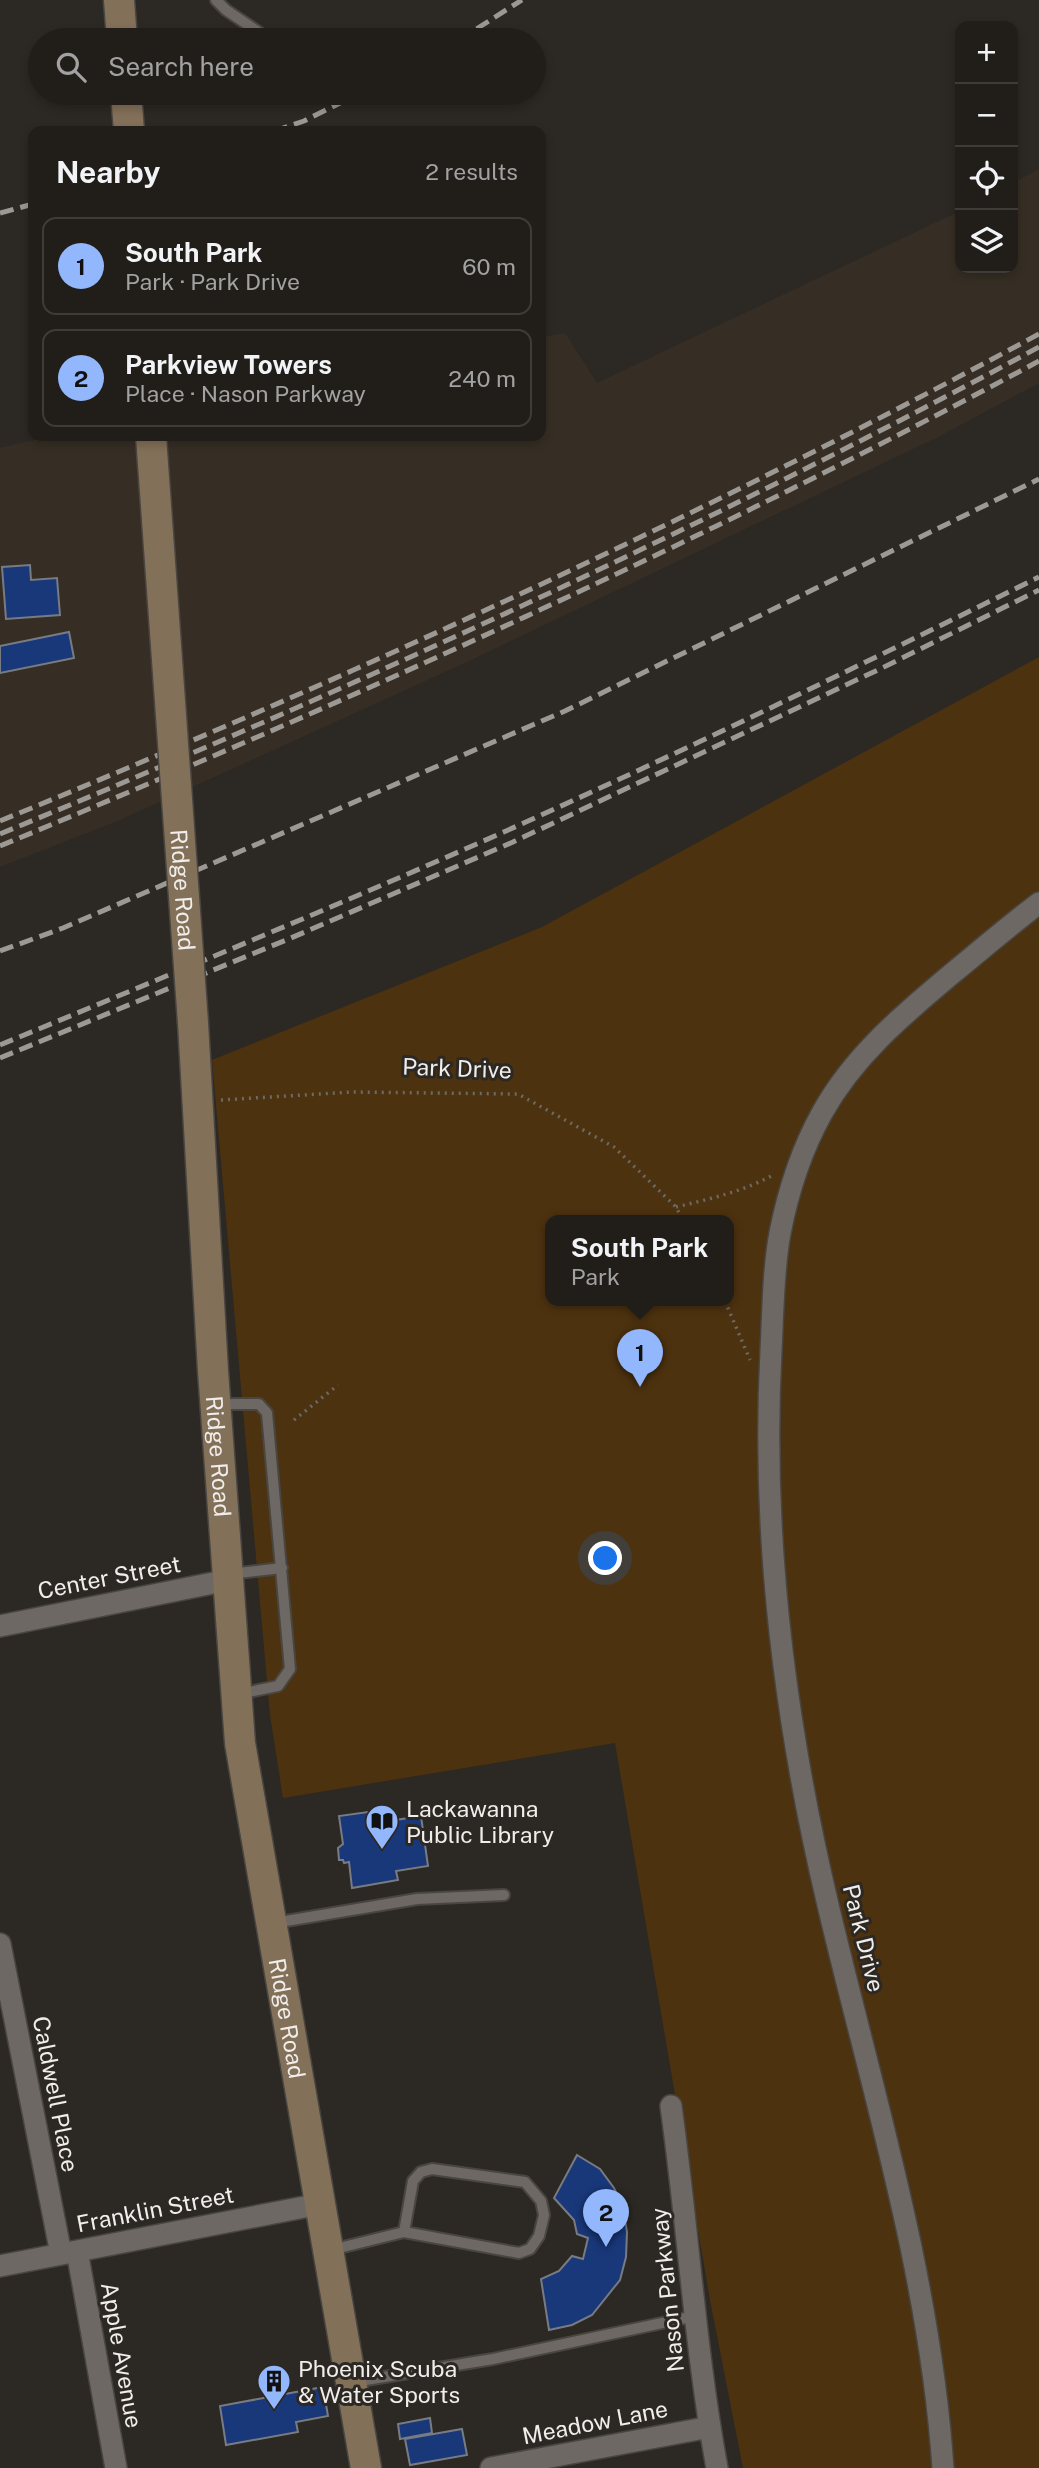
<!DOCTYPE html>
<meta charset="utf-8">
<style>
body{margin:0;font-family:"Public Sans",sans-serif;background:#2d2b27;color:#f1f3f6}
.controls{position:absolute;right:21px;top:21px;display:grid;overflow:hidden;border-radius:14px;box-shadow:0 4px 10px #0003}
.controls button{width:63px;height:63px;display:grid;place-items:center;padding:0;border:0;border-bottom:2px solid #3e3c39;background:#211e1a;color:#f1f3f6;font:35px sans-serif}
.you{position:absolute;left:606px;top:1559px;width:24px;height:24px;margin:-18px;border:5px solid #fff;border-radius:50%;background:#1a73e8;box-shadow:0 0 0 10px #1a73e833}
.badge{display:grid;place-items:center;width:46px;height:46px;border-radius:50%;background:#93b7fd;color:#111;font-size:23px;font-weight:700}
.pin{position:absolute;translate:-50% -58px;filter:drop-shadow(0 2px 4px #0008)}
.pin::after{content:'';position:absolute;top:37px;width:24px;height:21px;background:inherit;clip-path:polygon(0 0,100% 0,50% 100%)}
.popup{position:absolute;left:545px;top:1215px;width:189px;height:91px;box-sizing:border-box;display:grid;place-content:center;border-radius:14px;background:#211e1a;filter:drop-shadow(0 2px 5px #0005);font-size:23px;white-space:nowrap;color:#a2a2a2}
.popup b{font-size:26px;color:#f1f3f6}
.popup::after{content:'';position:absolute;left:50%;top:100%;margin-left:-14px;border:14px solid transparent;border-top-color:#211e1a}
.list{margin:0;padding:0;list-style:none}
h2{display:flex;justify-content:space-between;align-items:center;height:91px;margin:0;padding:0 28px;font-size:30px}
h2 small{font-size:23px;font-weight:400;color:#a2a2a2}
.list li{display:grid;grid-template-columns:46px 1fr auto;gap:21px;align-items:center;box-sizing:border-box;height:98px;margin:0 14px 14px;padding:0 14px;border:2px solid #3e3c39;border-radius:14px}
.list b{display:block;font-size:26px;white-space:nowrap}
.list p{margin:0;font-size:23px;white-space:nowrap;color:#a2a2a2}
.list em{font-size:23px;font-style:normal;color:#a2a2a2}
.icon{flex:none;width:38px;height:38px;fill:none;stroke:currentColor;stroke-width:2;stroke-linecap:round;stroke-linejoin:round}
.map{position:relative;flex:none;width:1039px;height:2468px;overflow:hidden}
.search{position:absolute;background:#211e1a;box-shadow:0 4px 10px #0003;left:28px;top:28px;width:518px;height:77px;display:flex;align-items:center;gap:18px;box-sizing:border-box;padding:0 24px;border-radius:38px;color:#a2a2a2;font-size:26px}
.panel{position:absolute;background:#211e1a;box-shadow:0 4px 10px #0003;left:28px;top:126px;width:518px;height:315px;border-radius:14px}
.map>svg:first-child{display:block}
.built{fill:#362e24}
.green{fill:#4d320f;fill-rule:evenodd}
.building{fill:#19387a;stroke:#787b82;stroke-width:2}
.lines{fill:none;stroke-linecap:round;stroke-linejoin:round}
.lane-casing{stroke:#494541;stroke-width:14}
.street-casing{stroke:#494541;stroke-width:24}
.secondary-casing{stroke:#494541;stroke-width:33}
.path{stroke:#6d6965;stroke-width:3.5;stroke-dasharray:2 5;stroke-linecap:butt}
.lane{stroke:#6d6863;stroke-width:10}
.street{stroke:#6d6863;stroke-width:21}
.secondary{stroke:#837059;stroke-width:30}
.rail{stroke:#9c9894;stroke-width:5;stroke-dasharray:14 7;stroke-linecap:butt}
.secondary-bridge-casing{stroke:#494541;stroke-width:33;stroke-linecap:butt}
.secondary-bridge{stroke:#837059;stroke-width:30}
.labels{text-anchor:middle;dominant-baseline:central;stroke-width:6;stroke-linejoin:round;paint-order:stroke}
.street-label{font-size:23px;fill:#f0edea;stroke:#2c2823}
.poi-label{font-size:23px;fill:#f0edea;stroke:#2c2823;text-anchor:start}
</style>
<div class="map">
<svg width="1039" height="2468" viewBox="0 0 1039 2468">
<rect width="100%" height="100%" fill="#2c2823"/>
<path class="built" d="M1039,169v214l-101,54 -469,224 -349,159 -120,47v-419l51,-12h490v-99l24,-4 32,50 363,-172v57h53v-85z"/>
<path class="green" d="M1039,657v1811h-296l-33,-168 -95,-557 -332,55 -13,-83 -58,-655 330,-133zM551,1221h178v80h-178z"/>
<path class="building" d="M30,565l1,15 26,-2 3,37 -54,4 -4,-52z
M69,632l5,26 -74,15v-27z
M375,1811l2,12 44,-7 7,50 -32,5 2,9 -46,8 -3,-26 -5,1 -1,-3h-4l-1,-12 5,-4 -4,-28z
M577,2155l23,14 14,19 9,18 4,26 -1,25 -6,23 -28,35 -20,10 -23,5 -8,-51 18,-8 13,-15 11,3 5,-21 -11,-4 -3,-14 -20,-22z
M323,2387l5,29 -32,6 2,10 -72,13 -6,-39z
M430,2418l2,15 -32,6 -2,-15z
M462,2429l5,26 -57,10 -5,-26z"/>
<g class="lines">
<defs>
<path id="lane" d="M216,0l10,10 34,23
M216,1404h43l8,9 23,256 -12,17 -39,8
M229,1574l53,-6
M274,1923l143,-24 87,-4
M331,2250l73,-18 115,21 11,-4 9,-13 5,-21 -3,-14 -16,-19 -93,-13 -11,3 -8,9 -9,51
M354,2382l139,-23 202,-43"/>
<path id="street" d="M0,1626l228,-46
M0,1944l61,310
M671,2106c17,121 24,243 46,362
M77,2251l39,217
M0,2266l320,-62
M491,2468l219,-41
M943,2468c-13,-192 -71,-377 -115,-563 -43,-181 -67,-368 -57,-554 2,-38 2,-81 9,-118 8,-41 22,-84 42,-120 32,-58 82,-99 132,-141 28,-23 56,-47 85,-69"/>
<g id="secondary">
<path d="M119,0l3,40"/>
<path d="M126,93l3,38"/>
<path id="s1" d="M193,1023l20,348 27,372 126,725"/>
</g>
</defs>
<use href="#lane" class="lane-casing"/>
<use href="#street" class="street-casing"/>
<use href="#secondary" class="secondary-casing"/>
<path class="path" d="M221,1100l131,-8 166,2 96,53 62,60 7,14
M676,1207c33,-8 66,-15 97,-32
M725,1301l25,59
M294,1420l44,-35"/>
<use href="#lane" class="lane"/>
<use href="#street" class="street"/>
<use href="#secondary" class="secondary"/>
<path class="rail" d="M459,40l63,-40
M274,131l30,-10 56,-28
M0,213l33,-9
M0,821c354,-145 702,-305 1039,-487
M0,834c354,-146 702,-305 1039,-487
M0,846c353,-146 702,-304 1039,-485
M0,951l63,-23 502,-217 474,-232
M0,1045c169,-70 339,-140 506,-214 180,-81 357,-167 533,-254
M0,1058l291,-120 222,-96 369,-174 157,-78"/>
<defs>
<g id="secondary-bridge">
<path id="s2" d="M151,436l42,587"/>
</g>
</defs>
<use href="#secondary-bridge" class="secondary-bridge-casing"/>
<use href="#secondary-bridge" class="secondary-bridge"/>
</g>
<defs>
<symbol id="library-pin" viewBox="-11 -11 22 30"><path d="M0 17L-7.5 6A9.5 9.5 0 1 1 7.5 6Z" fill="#93b7fd" stroke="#2c2823"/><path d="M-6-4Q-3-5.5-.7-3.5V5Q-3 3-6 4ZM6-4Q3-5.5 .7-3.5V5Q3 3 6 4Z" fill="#111"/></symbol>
<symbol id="building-pin" viewBox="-11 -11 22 30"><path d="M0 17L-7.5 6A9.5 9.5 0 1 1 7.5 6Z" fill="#93b7fd" stroke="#2c2823"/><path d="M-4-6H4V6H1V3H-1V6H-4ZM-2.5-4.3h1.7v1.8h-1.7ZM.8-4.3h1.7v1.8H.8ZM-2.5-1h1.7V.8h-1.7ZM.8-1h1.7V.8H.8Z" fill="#111"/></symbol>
</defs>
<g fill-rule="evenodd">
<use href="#library-pin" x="363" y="1802" width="38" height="52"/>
<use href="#building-pin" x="255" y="2362" width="38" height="52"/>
</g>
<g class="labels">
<g class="street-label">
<text stroke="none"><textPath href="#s2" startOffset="455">Ridge Road</textPath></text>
<text transform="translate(457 1068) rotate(2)">Park Drive</text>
<text stroke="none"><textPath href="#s1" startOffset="434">Ridge Road</textPath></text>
<text transform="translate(109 1577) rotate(-11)">Center Street</text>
<text transform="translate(864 1938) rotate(76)">Park Drive</text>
<text stroke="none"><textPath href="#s1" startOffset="1001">Ridge Road</textPath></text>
<text transform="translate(56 2094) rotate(79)">Caldwell Place</text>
<text transform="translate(155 2209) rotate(-11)">Franklin Street</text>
<text transform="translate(667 2290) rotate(-96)">Nason Parkway</text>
<text transform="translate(122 2355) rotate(80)">Apple Avenue</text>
<text transform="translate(595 2422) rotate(-11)">Meadow Lane</text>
</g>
<g class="poi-label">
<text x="406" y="1808">Lackawanna<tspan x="406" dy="26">Public Library</tspan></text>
<text x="298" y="2368">Phoenix Scuba<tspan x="298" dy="26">&amp; Water Sports</tspan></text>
</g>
</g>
</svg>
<div class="controls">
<button>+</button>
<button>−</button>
<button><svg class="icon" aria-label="locate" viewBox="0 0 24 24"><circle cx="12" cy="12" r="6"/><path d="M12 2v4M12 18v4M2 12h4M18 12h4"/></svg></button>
<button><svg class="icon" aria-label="layers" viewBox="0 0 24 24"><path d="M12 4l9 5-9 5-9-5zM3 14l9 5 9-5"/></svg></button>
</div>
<div class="you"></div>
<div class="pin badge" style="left:640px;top:1387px">1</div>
<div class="popup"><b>South Park</b>Park</div>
<div class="pin badge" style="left:606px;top:2247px">2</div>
<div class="search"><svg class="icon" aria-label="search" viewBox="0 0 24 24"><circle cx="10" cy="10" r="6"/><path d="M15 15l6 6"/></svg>Search here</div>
<section class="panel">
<h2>Nearby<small>2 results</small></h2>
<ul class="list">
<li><span class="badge">1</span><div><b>South Park</b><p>Park · Park Drive</p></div><em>60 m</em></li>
<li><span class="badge">2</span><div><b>Parkview Towers</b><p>Place · Nason Parkway</p></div><em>240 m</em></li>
</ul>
</section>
</div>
